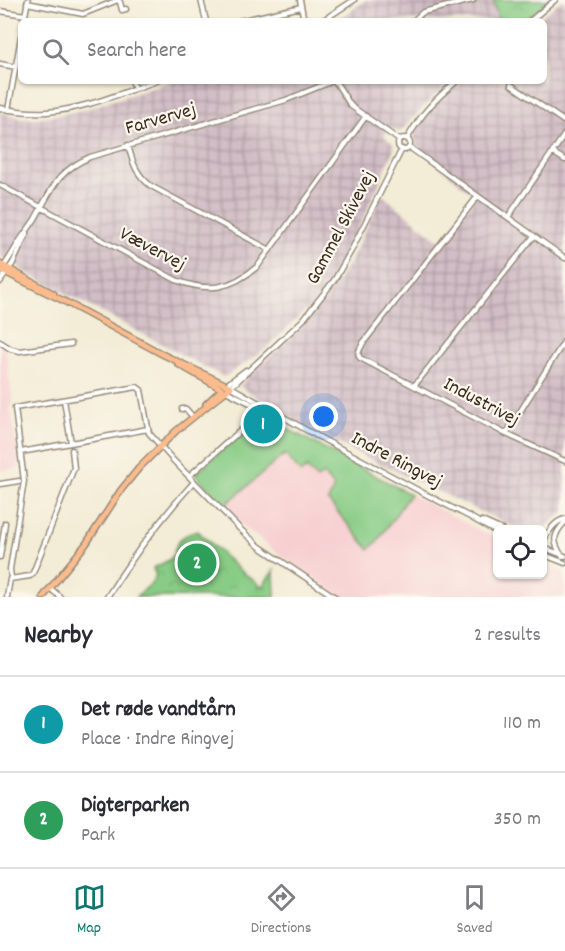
<!DOCTYPE html>
<meta charset="utf-8">
<style>
body{margin:0;font-family:Dekko,sans-serif;background:#f7f7f7;color:#2b2b33}
.controls{position:absolute;right:18px;bottom:18px;display:grid;overflow:hidden;border-radius:9px;box-shadow:0 2px 4px #0004}
.controls button{width:54px;height:54px;display:grid;place-items:center;padding:0;border:0;border-bottom:2px solid #e1e1e2;background:#fff;color:#2b2b33;font:30px sans-serif}
.you{position:absolute;left:324px;top:417px;width:21px;height:21px;margin:-15px;border:4px solid #fff;border-radius:50%;background:#1a73e8;box-shadow:0 0 0 9px #1a73e833}
.badge{display:grid;place-items:center;width:39px;height:39px;border-radius:50%;background:#0f766e;color:#fff;font-size:20px;font-weight:700}
.pin{position:absolute;translate:-50% -50%;border:3px solid #fff;box-shadow:0 2px 6px #0006}
.list{margin:0;padding:0;list-style:none}
h2{display:flex;justify-content:space-between;align-items:center;height:78px;margin:0;padding:0 24px;font-size:26px}
h2 small{font-size:20px;font-weight:400;color:#7c7c81}
.list li{display:grid;grid-template-columns:39px 1fr auto;gap:18px;align-items:center;box-sizing:border-box;height:96px;padding:0 24px;border-top:2px solid #e1e1e2}
.list b{display:block;font-size:22px;white-space:nowrap}
.list p{margin:0;font-size:20px;white-space:nowrap;color:#7c7c81}
.list em{font-size:20px;font-style:normal;color:#7c7c81}
.icon{flex:none;width:33px;height:33px;fill:none;stroke:currentColor;stroke-width:2;stroke-linecap:round;stroke-linejoin:round}
.map{position:relative;flex:none;width:565px;height:597px;overflow:hidden}
.search{position:absolute;background:#fff;box-shadow:0 2px 4px #0004;left:18px;right:18px;top:18px;height:66px;display:flex;align-items:center;gap:15px;box-sizing:border-box;padding:0 21px;border-radius:9px;color:#7c7c81;font-size:22px}
.sheet{height:270px;background:#fff}
nav{display:flex;justify-content:space-around;align-items:center;box-sizing:border-box;height:84px;border-top:2px solid #e1e1e2;background:#fff;font-size:16px;color:#7c7c81}
nav a{display:grid;justify-items:center;gap:3px}
nav .on{color:#0f766e}
.map>svg:first-child{display:block}
.built{fill:#f7cfd1}
.industrial{fill:url(#industrial-grid)}
.park{fill:url(#park-crowns);stroke:#627b52;stroke-width:1.5}
.pitch{fill:#88cc85;stroke:#627b52;stroke-width:1.5}
.lines{fill:none;stroke-linecap:round;stroke-linejoin:round}
.minor-casing{stroke:#978b7a;stroke-width:7}
.major-casing{stroke:#978b7a;stroke-width:8}
.minor{stroke:#fff;stroke-width:4}
.major{stroke:#fbbb8d;stroke-width:5}
.labels{text-anchor:middle;dominant-baseline:central;stroke-width:4.5;stroke-linejoin:round;paint-order:stroke}
.street-label{font-size:20px;fill:#3b2a1e;stroke:#fbf7ec}
</style>
<div class="map">
<svg width="565" height="597" viewBox="0 0 565 597">
<defs>
<pattern id="industrial-grid" width="8" height="8" patternUnits="userSpaceOnUse" patternTransform="scale(1.5)"><rect width="8" height="8" fill="#d2bdc6"/><path d="M0 4h8M4 0v8" fill="none" stroke="#ac9aa0"/></pattern>
<pattern id="park-crowns" width="20" height="18" patternUnits="userSpaceOnUse" patternTransform="scale(1.5)"><rect width="20" height="18" fill="#88cc85"/><path d="M2 6a3 3 0 1 1 6 0M12 15a3 3 0 1 1 6 0" fill="none" stroke="#76af72"/></pattern>
</defs>
<rect width="100%" height="100%" fill="#fbf7ec"/>
<filter id="ink" filterUnits="userSpaceOnUse"><feTurbulence type="fractalNoise" baseFrequency=".0167" numOctaves="2"/><feDisplacementMap in="SourceGraphic" scale="12" xChannelSelector="R" yChannelSelector="G"/><feConvolveMatrix kernelMatrix="1 2 1 2 8 2 1 2 1" color-interpolation-filters="sRGB"/></filter>
<filter id="wash" filterUnits="userSpaceOnUse"><feTurbulence type="fractalNoise" baseFrequency=".008" numOctaves="4" result="noise"/><feDisplacementMap in="SourceGraphic" scale="24" xChannelSelector="R" yChannelSelector="G"/><feGaussianBlur stdDeviation="1.35" result="paint"/><feColorMatrix in="noise" values="0 0 0 0 0 0 0 0 0 0 0 0 0 0 0 0 0 1.4 0 .05"/><feComposite in="paint" operator="in"/></filter>
<g filter="url(#wash)">
<rect width="100%" height="100%" fill="#f3ecd6"/>
<path class="built" d="M0,344l5,3 8,54 -3,6 10,61 -20,3z
M275,425l222,114 1,35h44l1,-12 22,11v24h-223l-64,-44 -33,-25 -50,-54 70,-41z"/>
<path class="industrial" d="M366,0h54l1,4 14,-4h42l1,1 15,-1 6,21h-162z
M562,0h3v512l-9,6 -8,7 -5,8 -1,-3 -24,-1 -161,-76 -61,-32 -57,-35 54,-51 23,-25 20,-26 16,-26 30,-63 59,47 35,-45 -60,-51 -2,-11 10,-19 17,-18 21,-17h82v-60h-8z
M174,81h279l-21,17 -32,34 -11,-4 -5,8 9,8 1,5 -44,99 -22,35 -13,19 -52,49 -39,26 -204,-108 -2,-4 -15,-8h-3v-144l24,5h13l27,-4 22,-5z"/>
<path class="park" d="M493,0h56l-25,21h-25z
M198,531l39,37 25,19 12,-17 1,27h-139l15,-13 5,-8 -3,-8c6,-3 14,-6 18,-10 4,-4 4,-9 6,-14 3,-8 14,-11 21,-13z"/>
<path class="pitch" d="M271,420l139,74 -33,48 -8,7 -41,-48 6,-14 -11,-13 -6,5 -10,-11 -6,5 -16,-19 -61,52 -29,-32 57,-50 13,7z"/>
</g>
<g filter="url(#ink)">
<g class="lines">
<defs>
<path id="minor" d="M118,0l2,2 2,8 4,-1
M201,0l5,21
M300,0l4,21
M27,3l56,11 35,-14
M0,11l25,4
M24,21l4,-21
M239,21l62,-14
M322,21l32,-21
M413,21l10,-9 50,-12
M530,21l25,-21
M0,64l16,3
M132,81l3,7
M511,85l54,37
M0,108c15,3 32,5 47,4 38,-3 74,-19 110,-31
M8,110l13,-73
M398 144a6 6 0 1 1 12 0a6 6 0 1 1-12 0Z
M407,139c15,-26 27,-39 50,-58
M128,145c5,19 8,29 23,41l119,64
M409,147l156,111
M402,149l-51,102 -16,28 -32,41 -72,67 77,44 119,64 43,22 28,16
M552,152l13,8
M0,185l176,95c33,13 55,9 82,-14l108,-150
M478,196l-115,147c-2,5 -7,10 -3,15l146,76 59,27
M508,217l57,-83
M4,266c6,-8 10,-16 15,-24 5,-8 11,-15 16,-23 17,-30 21,-47 55,-62l196,-57 47,-19 4,3 14,22 48,34
M0,282l13,-19 14,-30
M0,342l11,7 9,2 51,-7
M226,385l20,-15
M414,386l120,-150
M226,391l58,29
M64,400l7,43
M182,409h4l7,8
M506,434l59,-94
M21,452l127,-23
M189,476l59,-52
M0,484l19,-3
M482,521l20,9
M542,543c6,-10 11,-21 23,-24
M542,547l23,9
M542,554l23,9
M562,556c-10,-15 -9,-21 3,-34
M0,557l5,-34
M11,578l-1,-9 14,-88 -9,-73 122,-21 4,3 8,43 24,27 67,69 20,18 75,50
M50,588l10,9
M7,597l3,-18 20,-3 3,-3 41,-105 -2,-18
M107,597c26,-41 54,-79 87,-115"/>
<path id="major" d="M0,264l54,30
M0,270l62,30 102,55 67,32 -55,44 -37,37 -18,22 -35,54 -43,53
M178,364l44,25 -16,15"/>
</defs>
<use href="#minor" class="minor-casing"/>
<use href="#major" class="major-casing"/>
<use href="#minor" class="minor"/>
<use href="#major" class="major"/>
</g>
</g>
<g class="labels">
<g class="street-label">
<text transform="translate(161 120) rotate(-16)">Farvervej</text>
<text transform="translate(342 228) rotate(-62)">Gammel Skivevej</text>
<text transform="translate(152 250) rotate(28)">Vævervej</text>
<text transform="translate(481 403) rotate(28)">Industrivej</text>
<text transform="translate(396 461) rotate(28)">Indre Ringvej</text>
</g>
</g>
</svg>
<div class="controls">
<button><svg class="icon" aria-label="locate" viewBox="0 0 24 24"><circle cx="12" cy="12" r="6"/><path d="M12 2v4M12 18v4M2 12h4M18 12h4"/></svg></button>
</div>
<div class="you"></div>
<div class="pin badge" style="left:263px;top:424px;background:#0f9aa8">1</div>
<div class="pin badge" style="left:197px;top:563px;background:#2e9e5b">2</div>
<div class="search"><svg class="icon" aria-label="search" viewBox="0 0 24 24"><circle cx="10" cy="10" r="6"/><path d="M15 15l6 6"/></svg>Search here</div>
</div>
<section class="sheet">
<h2>Nearby<small>2 results</small></h2>
<ul class="list">
<li><span class="badge" style="background:#0f9aa8">1</span><div><b>Det røde vandtårn</b><p>Place · Indre Ringvej</p></div><em>110 m</em></li>
<li><span class="badge" style="background:#2e9e5b">2</span><div><b>Digterparken</b><p>Park</p></div><em>350 m</em></li>
</ul>
</section>
<nav>
<a class="on"><svg class="icon" aria-label="map" viewBox="0 0 24 24"><path d="M3 6l6-2 6 2 6-2v14l-6 2-6-2-6 2zM9 4v14M15 6v14"/></svg>Map</a>
<a><svg class="icon" aria-label="directions" viewBox="0 0 24 24"><path d="M12 3l9 9-9 9-9-9zM9 14v-3h6M13 9l2 2-2 2"/></svg>Directions</a>
<a><svg class="icon" aria-label="saved" viewBox="0 0 24 24"><path d="M7 4h10v16l-5-4-5 4z"/></svg>Saved</a>
</nav>
